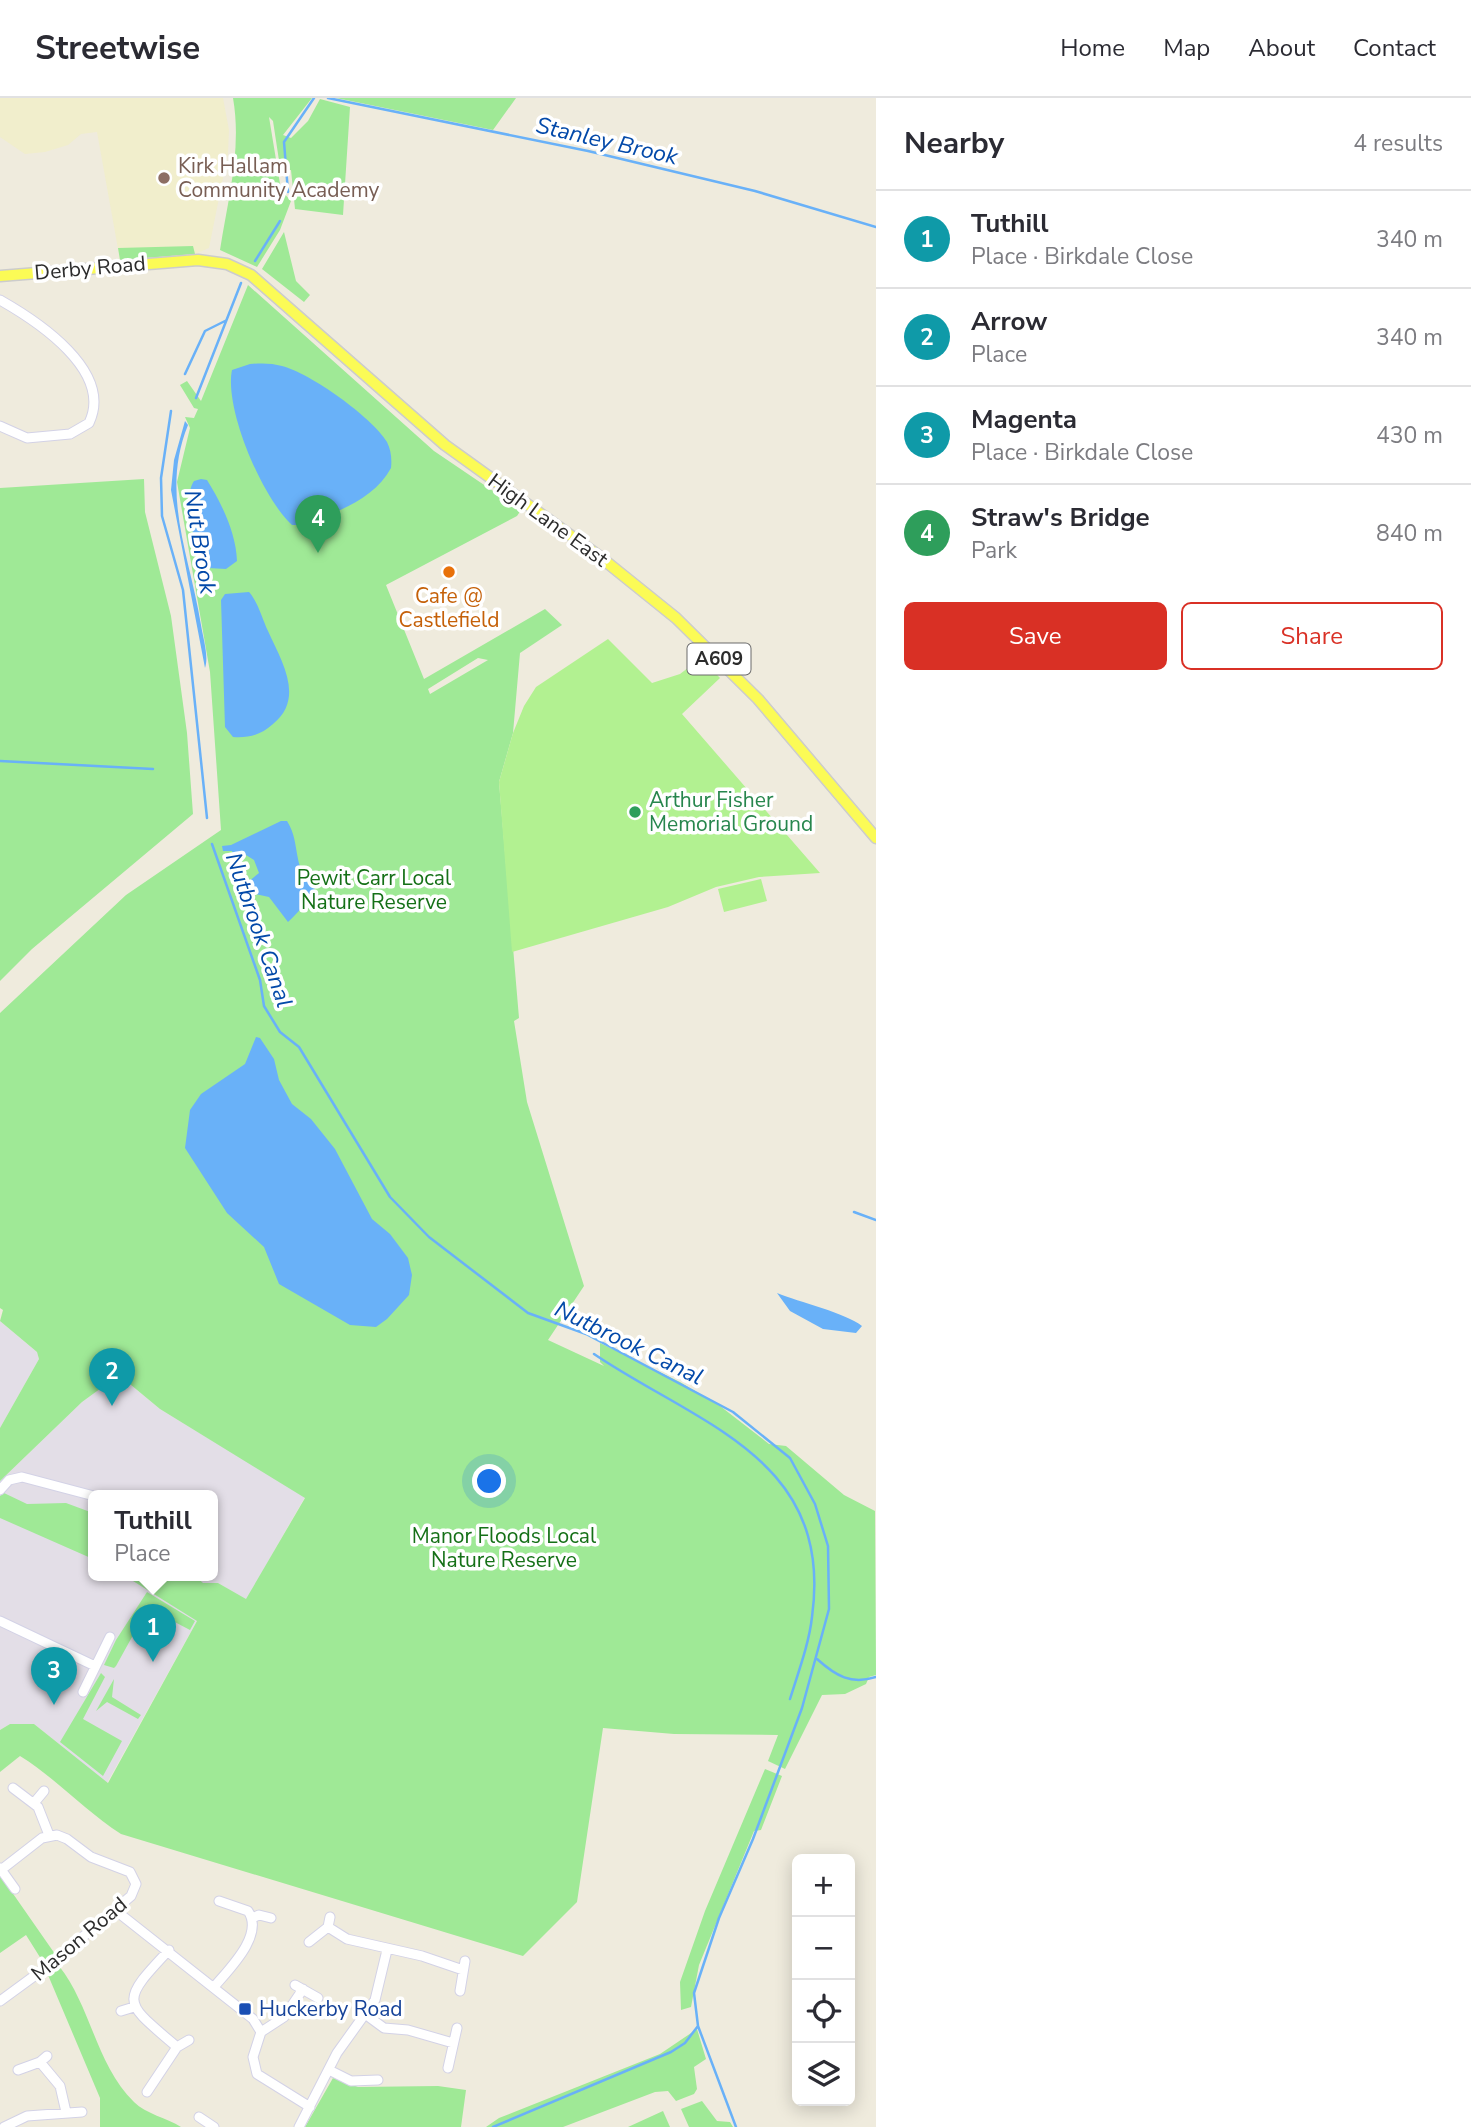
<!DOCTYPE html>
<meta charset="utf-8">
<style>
body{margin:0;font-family:"Nunito Sans",sans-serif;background:#f7f7f7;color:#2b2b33}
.controls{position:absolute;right:21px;bottom:21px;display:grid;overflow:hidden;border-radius:10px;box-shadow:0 4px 18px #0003}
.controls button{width:63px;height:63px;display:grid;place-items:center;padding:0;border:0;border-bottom:2px solid #e1e1e2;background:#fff;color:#2b2b33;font:35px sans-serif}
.you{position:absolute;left:490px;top:1384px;width:24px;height:24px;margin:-18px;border:5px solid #fff;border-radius:50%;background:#1a73e8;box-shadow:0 0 0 10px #1a73e833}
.badge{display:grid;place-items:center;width:46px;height:46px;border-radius:50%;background:#d93025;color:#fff;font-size:23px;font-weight:700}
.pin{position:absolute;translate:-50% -58px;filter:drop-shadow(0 2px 4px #0008)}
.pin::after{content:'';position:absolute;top:37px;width:24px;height:21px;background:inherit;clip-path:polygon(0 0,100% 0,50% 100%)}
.popup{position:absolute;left:88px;top:1392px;width:130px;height:91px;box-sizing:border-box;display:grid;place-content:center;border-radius:10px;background:#fff;filter:drop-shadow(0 2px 5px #0005);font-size:23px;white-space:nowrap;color:#7c7c81}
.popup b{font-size:26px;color:#2b2b33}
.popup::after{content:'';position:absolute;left:50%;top:100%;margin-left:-14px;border:14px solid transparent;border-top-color:#fff}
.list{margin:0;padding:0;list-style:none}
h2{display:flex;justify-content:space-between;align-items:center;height:91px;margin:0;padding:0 28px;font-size:30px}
h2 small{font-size:23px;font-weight:400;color:#7c7c81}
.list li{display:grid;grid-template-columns:46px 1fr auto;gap:21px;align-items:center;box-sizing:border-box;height:98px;padding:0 28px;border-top:2px solid #e1e1e2}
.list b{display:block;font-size:26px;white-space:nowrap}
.list p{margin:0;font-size:23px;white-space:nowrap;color:#7c7c81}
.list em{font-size:23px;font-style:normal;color:#7c7c81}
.actions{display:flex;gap:14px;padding:21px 28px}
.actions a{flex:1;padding:16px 0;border:2px solid #d93025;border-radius:10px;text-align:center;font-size:24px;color:#d93025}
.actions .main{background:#d93025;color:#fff}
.icon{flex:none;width:38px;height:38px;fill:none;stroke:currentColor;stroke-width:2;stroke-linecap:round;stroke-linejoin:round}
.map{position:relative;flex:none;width:876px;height:2029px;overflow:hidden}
header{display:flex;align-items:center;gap:42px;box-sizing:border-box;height:98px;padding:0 35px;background:#fff;border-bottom:2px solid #e1e1e2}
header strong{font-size:33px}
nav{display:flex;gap:38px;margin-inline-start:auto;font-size:24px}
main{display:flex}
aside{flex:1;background:#fff}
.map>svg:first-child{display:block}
.industrial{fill:#e3dee7;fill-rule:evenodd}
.education{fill:#f1eecc}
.green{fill:#9fe996;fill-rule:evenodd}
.pitch{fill:#b2f191}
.water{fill:#69b1f8}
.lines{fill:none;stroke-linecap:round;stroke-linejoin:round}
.stream{stroke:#69b1f8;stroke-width:2.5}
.minor-casing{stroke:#d3d2e6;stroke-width:11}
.major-casing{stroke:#ccc;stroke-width:13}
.minor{stroke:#fff;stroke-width:9}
.major{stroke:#fbfb56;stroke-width:10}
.education-dot{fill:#8d6e63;stroke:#fff;stroke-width:2.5}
.food-dot{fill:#e8710a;stroke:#fff;stroke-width:2.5}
.leisure-dot{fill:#2e9e5b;stroke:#fff;stroke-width:2.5}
.transit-dot{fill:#1a4fb4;stroke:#fff;stroke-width:2.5}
.labels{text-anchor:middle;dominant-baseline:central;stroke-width:7;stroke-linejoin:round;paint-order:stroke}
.shield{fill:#fff;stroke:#6b6b6b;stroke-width:2}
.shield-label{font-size:19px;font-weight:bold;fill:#2c2c2c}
.education-label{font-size:21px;fill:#785e54;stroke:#fff;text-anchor:start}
.street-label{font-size:21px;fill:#2c2c2c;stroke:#fff}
.food-label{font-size:21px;fill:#c56008;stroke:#fff}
.leisure-label{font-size:21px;fill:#27864d;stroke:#fff;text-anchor:start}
.park-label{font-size:21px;fill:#157017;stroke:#fff}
.transit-label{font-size:21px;fill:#164399;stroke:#fff;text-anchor:start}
.water-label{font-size:23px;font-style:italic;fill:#0349a9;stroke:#fff}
</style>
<header>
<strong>Streetwise</strong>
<nav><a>Home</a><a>Map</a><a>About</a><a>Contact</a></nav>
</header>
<main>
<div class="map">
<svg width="876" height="2029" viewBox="0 0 876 2029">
<rect width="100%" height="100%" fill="#efebdd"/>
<path class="industrial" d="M0,1223l37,31 2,7 -39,69z
M119,1277l41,34 145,88 -59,103 -28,-17 -111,200 -73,-59h-24l-10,6v-249l82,-79zM94,1398h118v80h-118z"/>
<path class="education" d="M0,0h223l6,32 -1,23 -19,95 -14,6 -75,6 -23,-128 -16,2 -13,11 -23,7 -20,2 -25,-17z"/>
<path class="green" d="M233,0h79l-29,37 8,3 17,-17 12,-22 30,8 -7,108 -48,-6 -4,-39 -8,1 -3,-4 -7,-46 -4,-4 12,73 10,11 -11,29 -23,37 -37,-17c8,-51 22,-101 13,-152z
M336,0h180l-23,32z
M284,134l12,49 14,14 -6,7 -42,-33z
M193,148l2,8 -75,6 -2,-12z
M248,187l186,166 87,59 -4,6 -131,69 38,94 121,-70 17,16 -42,28 -7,80 -14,49 20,236 -5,3 13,81 57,184 -36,54 56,26 -4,-4v-19l80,39 40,24 49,38 17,2 58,49 31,16 1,164 -7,2 -3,7 -21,10 -23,1 -37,74 -17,-8 10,-26 -104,-1 -71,-6 -26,174 -54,54 -402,-122c-36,-23 -64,-55 -101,-78l-20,16v-42l10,-6h24l74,59 89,-162 -72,-45h70l8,7h15l28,16 59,-101 -145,-89 -41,-34 -37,27 -82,79v-53l39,-69 -2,-7 -37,-31 3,-11 -3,-2v-295l126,-118 95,-65 -11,-158 -33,-190 13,-54 -5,-11 9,1 4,-9 -4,-1 -14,-23 7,-4 14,20zM478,560l10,2 -58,34 -2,-5z
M144,381l1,33 26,104 16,117 6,81 -161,135 -32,32v-493z
M4,1395l23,11 39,-1 27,10v46l-93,-41v-22z
M147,1494l48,29 -5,9 -42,-22 -32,58 -2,2 -10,-3 12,-25z
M101,1575l4,4 -22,42 39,22 -19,35 -43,-34z
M114,1581l-2,18 29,18 -3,4 -31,-17 -11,9z
M765,1671l17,7 -21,54 -7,1 -55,134 -8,42 -10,3 -1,-28 25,-71z
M0,1777l55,79 -12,8 -17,-27 -26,18z
M59,1868c32,40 37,99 75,136 12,12 33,16 47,25h-81v-29l-52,-123z
M697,1931l9,30 -12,8 3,22 -3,5 -18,7 -8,-10 -13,1 -92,35h-77l13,-9 161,-64z
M333,1980l25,9 80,-1 28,4 -5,37h-156z
M702,2003l15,20 13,1 3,5h-44l-8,-18z
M663,2013l7,16h-42z"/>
<path class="pitch" d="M608,541l44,44 28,-9 21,-16 19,20 -38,36 138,159 -61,4 -43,10 -48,20 -156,45 -13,-170 14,-49 11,-27 12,-19z
M761,781l6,22 -43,11 -6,-23z"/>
<path class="water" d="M250,266c11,-1 22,-1 32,2 28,7 90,51 105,76 4,8 5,17 4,26 -17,32 -58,46 -90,57h-9c-29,-26 -68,-116 -60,-155z
M185,323l3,4c-28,69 2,131 13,200 2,13 8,31 4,43l-34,-178 3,-30z
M201,381l6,1c15,24 29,53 30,81l-11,8 -18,-1c-14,-16 -26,-70 -14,-87z
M249,494c9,10 13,26 19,39 14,31 37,67 5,93 -12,11 -24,14 -40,13l-8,-10 -4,-127 4,-6z
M281,723h6c8,13 8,23 11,38 4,24 31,22 6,47 -6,5 -10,11 -16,16l-19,-25 -18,-4 -18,-11 6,-3 9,3 11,-9 -5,-13 -8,-5 -6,9 -4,-1 -4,-12h-9l-1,-5 9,-1z
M256,939l4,1 14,21 5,21 13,24 19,15 24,30 37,70 18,15 18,24 4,17 -3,20 -22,24 -11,8 -26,-2 -71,-41 -15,-37 -37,-34 -42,-65 5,-38 11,-16 44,-30z
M777,1195c22,9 69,20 85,33l-6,7 -33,-4 -33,-18z"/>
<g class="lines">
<path class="stream" d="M328,0l260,53 167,40 121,36
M288,94l-4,-50 30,-44
M255,163l25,-40
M185,276l20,-43 20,-10
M196,300l45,-115
M171,313l-10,67 1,38 21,74 24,228
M0,663l153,8
M212,746l48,136 4,26 16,26 19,15 91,150 39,40 99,76 58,21 147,78 57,46 25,46 13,42 1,63 -27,99 -49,131 -34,79 -25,75 4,33 38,101
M854,1114l22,8
M594,1256c105,71 240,104 218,263 -3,27 -14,56 -22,82
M817,1561c19,17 34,26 59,18
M493,2029l178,-75 14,-9 13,-17"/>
<defs>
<path id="minor" d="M0,202c37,21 114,71 89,123l-19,11 -43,4 -27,-12
M0,1392l9,-10 13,-3 72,19
M0,1523l95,45
M83,1594l27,-55
M13,1690l25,19 11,28
M34,1705l10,-12
M0,1770l15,21
M115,1812l138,109 8,13
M252,1820l7,-3 12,3
M328,1829l19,12 75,17 41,14
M309,1844l19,-15 2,-10
M169,1852c-50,53 -46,51 8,97
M295,1887l23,13
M214,1889c14,-17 51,-52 34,-76l-29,-10
M460,1893l5,-30
M0,1903l52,-38 79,-67 5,-12 -6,-12 -39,-15 -24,-18 -10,-4 -15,3 -41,32
M121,1913l13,-4
M365,1916l19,14 24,2 45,13
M261,1934l-8,25 4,17 53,33
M261,1934l23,-15 19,-28
M40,1964l20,24 6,26
M448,1970l9,-40
M18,1972l22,-8 7,-6
M329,1972l22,11 27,-1
M147,1994l30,-45 12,-7
M199,2019l15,10
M4,2029l23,-11 55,-4
M299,2029l38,-74 38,-53 12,-50"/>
<path id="major" d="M0,178l198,-16 29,4 24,11 194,170 154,111 77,62 82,81 118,139"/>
</defs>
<use href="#minor" class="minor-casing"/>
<use href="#major" class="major-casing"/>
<use href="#minor" class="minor"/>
<use href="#major" class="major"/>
</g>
<circle class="education-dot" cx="164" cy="80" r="7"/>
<circle class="food-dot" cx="449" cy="474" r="7"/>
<circle class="leisure-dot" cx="635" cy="714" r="7"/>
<rect class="transit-dot" x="238" y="1904" width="14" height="14" rx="3.5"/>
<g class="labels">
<rect class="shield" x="687.5" y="545.5" width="63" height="31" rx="5"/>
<g class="shield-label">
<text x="719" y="561">A609</text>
</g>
<g class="education-label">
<text x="178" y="68">Kirk Hallam<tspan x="178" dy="24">Community Academy</tspan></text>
</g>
<g class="street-label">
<text transform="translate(90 170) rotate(-5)">Derby Road</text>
<text transform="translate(548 422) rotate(36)">High Lane East</text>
<text transform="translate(79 1841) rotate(-40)">Mason Road</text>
</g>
<g class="food-label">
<text x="449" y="498">Cafe @<tspan x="449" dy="24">Castlefield</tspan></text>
</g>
<g class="leisure-label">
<text x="649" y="702">Arthur Fisher<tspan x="649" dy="24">Memorial Ground</tspan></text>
</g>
<g class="park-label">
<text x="374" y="780">Pewit Carr Local<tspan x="374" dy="24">Nature Reserve</tspan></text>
<text x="504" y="1438">Manor Floods Local<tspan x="504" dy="24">Nature Reserve</tspan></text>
</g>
<g class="transit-label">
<text x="259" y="1911">Huckerby Road</text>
</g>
<g class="water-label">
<text transform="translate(607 43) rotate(13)">Stanley Brook</text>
<text transform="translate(200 444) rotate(81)">Nut Brook</text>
<text transform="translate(259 832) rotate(71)">Nutbrook Canal</text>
<text transform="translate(629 1245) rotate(26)">Nutbrook Canal</text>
</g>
</g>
</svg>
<div class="controls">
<button>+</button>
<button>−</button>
<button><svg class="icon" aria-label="locate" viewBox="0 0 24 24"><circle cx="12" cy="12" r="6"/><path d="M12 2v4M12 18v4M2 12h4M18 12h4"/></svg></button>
<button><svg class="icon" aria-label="layers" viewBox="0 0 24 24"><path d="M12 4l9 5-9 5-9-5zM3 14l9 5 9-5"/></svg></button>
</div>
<div class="you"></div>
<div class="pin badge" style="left:153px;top:1564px;background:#0f9aa8">1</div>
<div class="popup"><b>Tuthill</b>Place</div>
<div class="pin badge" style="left:112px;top:1308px;background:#0f9aa8">2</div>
<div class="pin badge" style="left:54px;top:1607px;background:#0f9aa8">3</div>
<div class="pin badge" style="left:318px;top:455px;background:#2e9e5b">4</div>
</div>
<aside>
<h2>Nearby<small>4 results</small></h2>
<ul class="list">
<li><span class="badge" style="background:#0f9aa8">1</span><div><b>Tuthill</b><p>Place · Birkdale Close</p></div><em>340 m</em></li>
<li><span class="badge" style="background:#0f9aa8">2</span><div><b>Arrow</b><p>Place</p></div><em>340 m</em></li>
<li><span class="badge" style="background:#0f9aa8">3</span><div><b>Magenta</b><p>Place · Birkdale Close</p></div><em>430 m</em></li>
<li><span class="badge" style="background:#2e9e5b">4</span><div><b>Straw's Bridge</b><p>Park</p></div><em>840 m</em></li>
</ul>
<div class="actions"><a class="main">Save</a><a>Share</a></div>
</aside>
</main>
